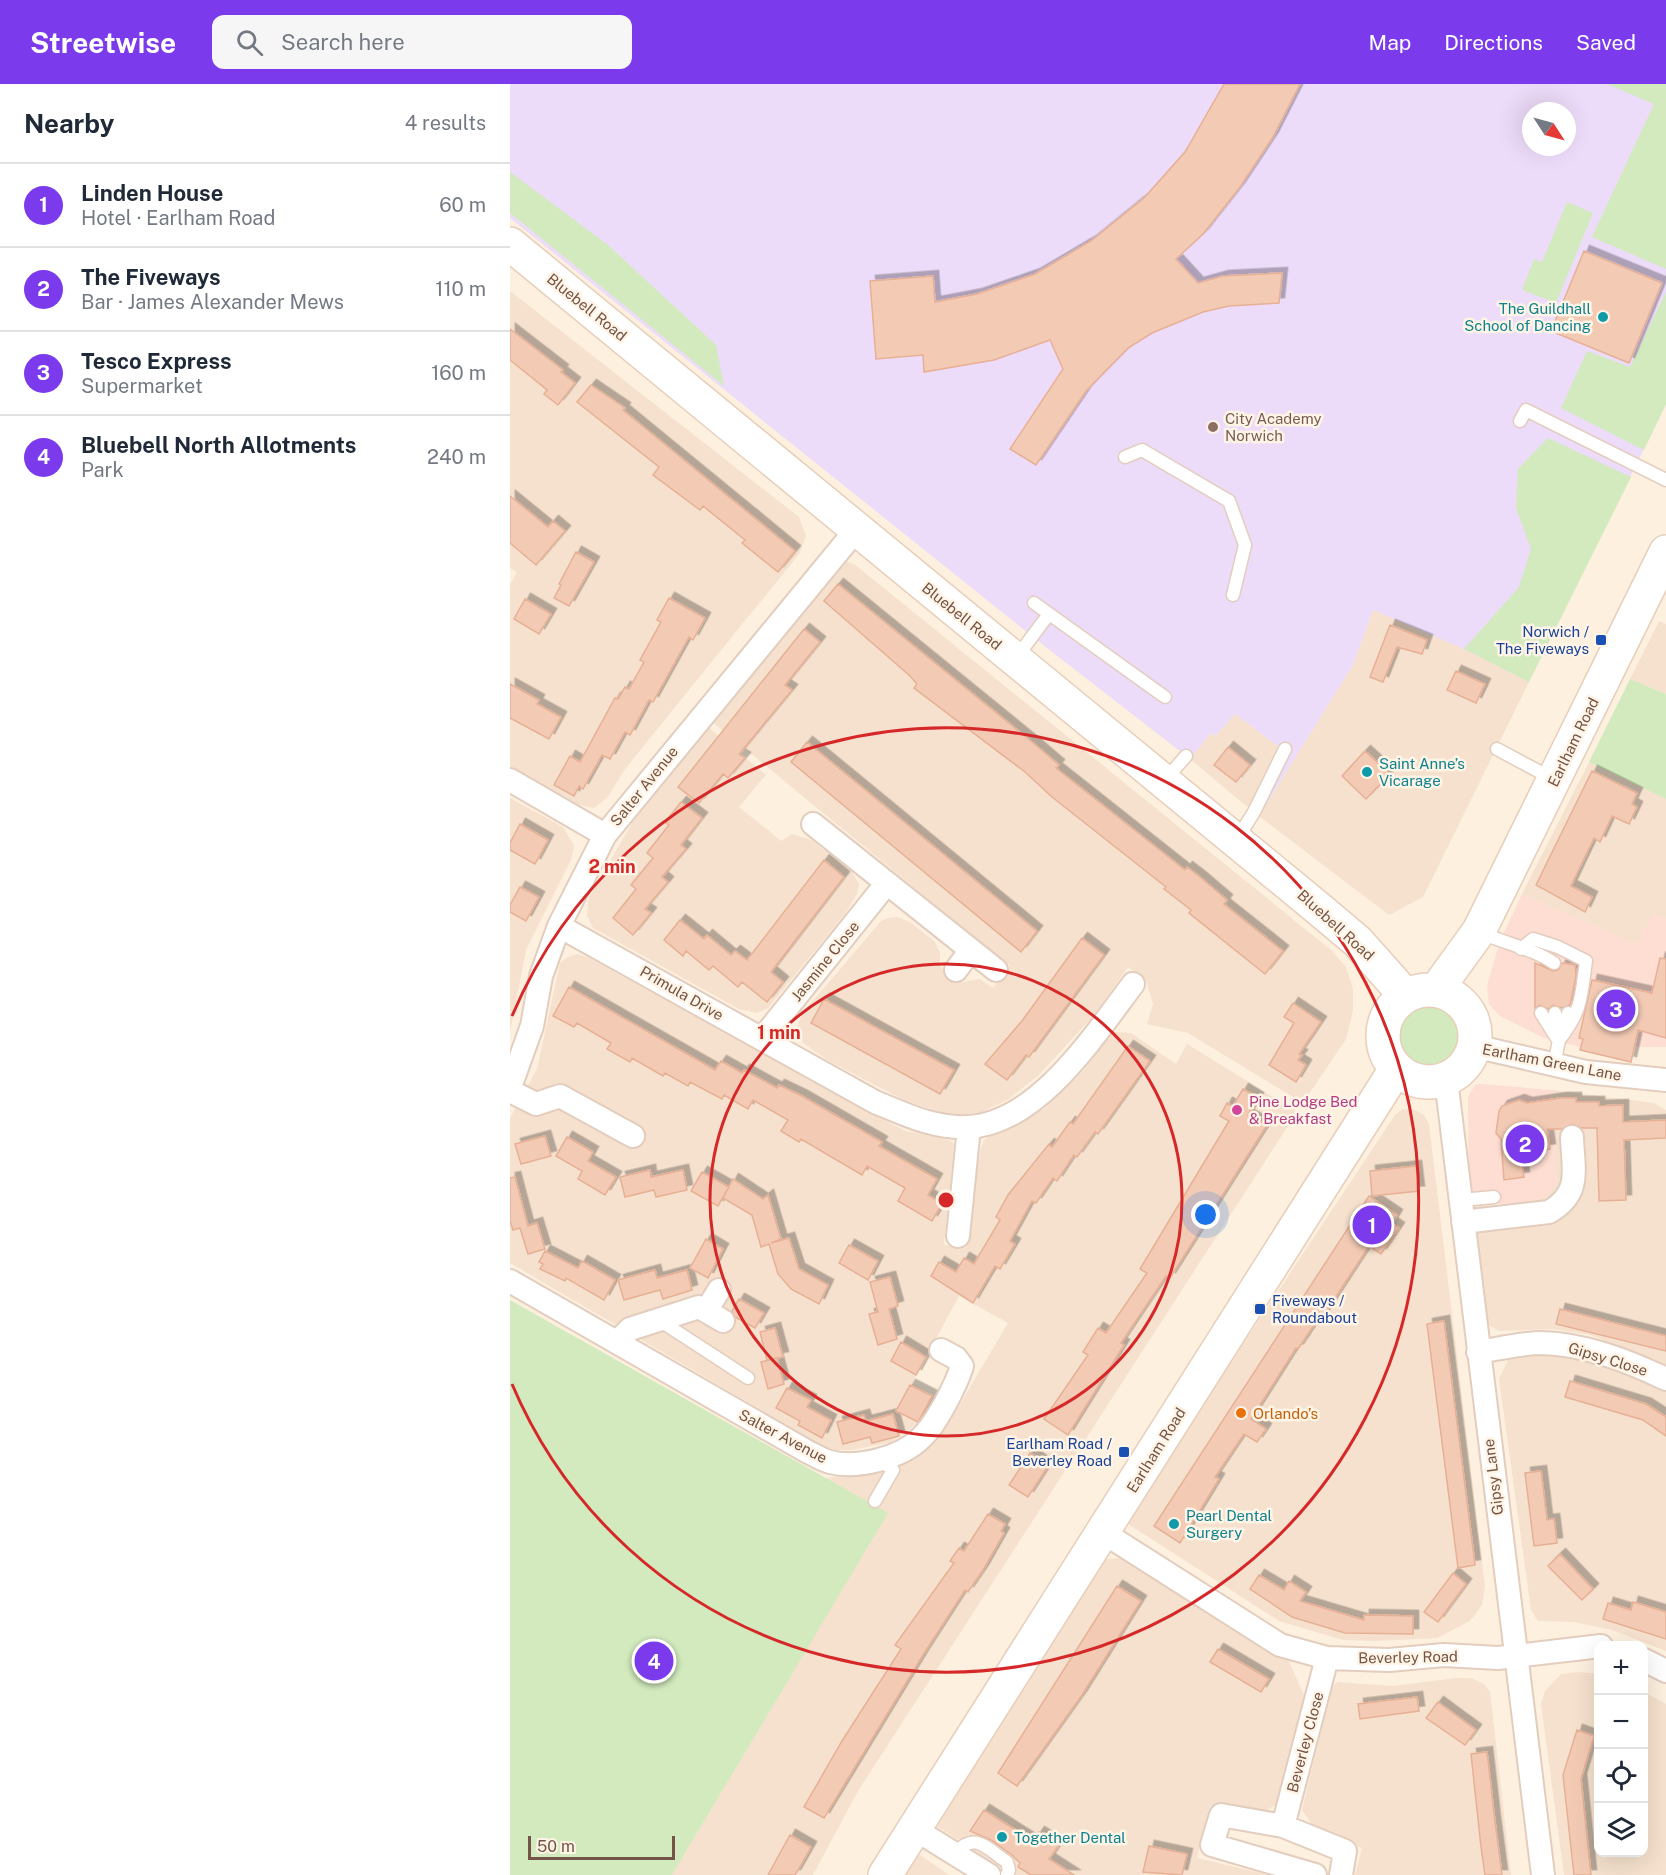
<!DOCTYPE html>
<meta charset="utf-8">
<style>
body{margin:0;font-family:"Public Sans",sans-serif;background:#f6f6f7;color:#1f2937}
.controls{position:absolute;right:18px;bottom:18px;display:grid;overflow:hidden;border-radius:12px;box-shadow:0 6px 24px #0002}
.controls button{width:54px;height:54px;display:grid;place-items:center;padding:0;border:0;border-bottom:2px solid #e0e1e3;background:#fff;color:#1f2937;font:30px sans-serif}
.compass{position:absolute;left:1012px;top:18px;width:54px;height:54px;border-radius:50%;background:#fff;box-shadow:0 6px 24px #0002;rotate:126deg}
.scale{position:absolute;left:18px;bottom:15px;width:147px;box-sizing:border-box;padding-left:6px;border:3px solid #745446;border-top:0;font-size:16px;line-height:21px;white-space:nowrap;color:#745446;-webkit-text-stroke:4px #fff4e6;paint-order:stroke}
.you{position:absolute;left:696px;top:1131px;width:21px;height:21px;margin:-15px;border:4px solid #fff;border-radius:50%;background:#1a73e8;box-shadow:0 0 0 9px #1a73e833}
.badge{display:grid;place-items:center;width:39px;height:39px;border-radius:50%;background:#7c3aed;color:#fff;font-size:20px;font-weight:700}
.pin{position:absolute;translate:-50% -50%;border:3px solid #fff;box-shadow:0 2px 6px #0006}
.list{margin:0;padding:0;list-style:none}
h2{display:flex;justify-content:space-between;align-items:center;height:78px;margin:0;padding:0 24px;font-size:26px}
h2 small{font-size:20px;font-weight:400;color:#747a83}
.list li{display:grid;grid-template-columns:39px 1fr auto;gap:18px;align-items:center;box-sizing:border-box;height:84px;padding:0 24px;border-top:2px solid #e0e1e3}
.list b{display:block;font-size:22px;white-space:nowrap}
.list p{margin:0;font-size:20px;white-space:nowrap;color:#747a83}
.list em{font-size:20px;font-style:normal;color:#747a83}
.icon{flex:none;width:33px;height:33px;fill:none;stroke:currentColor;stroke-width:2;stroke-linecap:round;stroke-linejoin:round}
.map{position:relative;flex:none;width:1156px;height:1791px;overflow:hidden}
header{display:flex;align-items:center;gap:36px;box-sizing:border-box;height:84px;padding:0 30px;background:#7c3aed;color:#fff}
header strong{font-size:28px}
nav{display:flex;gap:33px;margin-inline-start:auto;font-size:21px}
.search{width:420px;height:54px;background:#f6f6f7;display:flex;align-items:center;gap:15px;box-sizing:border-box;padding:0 21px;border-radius:12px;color:#747a83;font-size:22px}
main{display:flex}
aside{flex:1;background:#fff}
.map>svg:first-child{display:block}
.residential{fill:#f5e1cd}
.commercial{fill:#feddd2}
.education{fill:#eddcf9;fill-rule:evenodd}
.green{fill:#d2eabd}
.building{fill:#f3cbb5;stroke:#e7b095;stroke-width:1.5;filter:url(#shadow)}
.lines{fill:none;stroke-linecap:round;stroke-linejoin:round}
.lane-casing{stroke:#e3cdbe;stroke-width:15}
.street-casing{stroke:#e3cdbe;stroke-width:26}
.secondary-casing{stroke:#e8ceba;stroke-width:36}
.lane{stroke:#fff;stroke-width:12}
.street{stroke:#fff;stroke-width:22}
.secondary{stroke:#fff;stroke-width:33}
.ring{fill:none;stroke:#d62828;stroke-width:3}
.culture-dot{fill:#0f9aa8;stroke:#fff4e6;stroke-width:2}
.education-dot{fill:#8d6e63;stroke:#fff4e6;stroke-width:2}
.transit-dot{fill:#1a4fb4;stroke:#fff4e6;stroke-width:2}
.hotel-dot{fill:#d1479c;stroke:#fff4e6;stroke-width:2}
.food-dot{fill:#e8710a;stroke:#fff4e6;stroke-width:2}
.labels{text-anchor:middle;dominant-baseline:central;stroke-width:5;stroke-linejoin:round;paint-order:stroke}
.street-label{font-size:15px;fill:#745446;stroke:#fff4e6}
.culture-label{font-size:15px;fill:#0d838f;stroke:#fff4e6;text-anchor:start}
.education-label{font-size:15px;fill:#785e54;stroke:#fff4e6;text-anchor:start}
.transit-label{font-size:15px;fill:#164399;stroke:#fff4e6;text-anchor:end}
.hotel-label{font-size:15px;fill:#b23c85;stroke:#fff4e6;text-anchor:start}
.food-label{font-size:15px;fill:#c56008;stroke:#fff4e6;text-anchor:start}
.centre{fill:#d62828;stroke:#fff4e6;stroke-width:3}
.ring-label{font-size:18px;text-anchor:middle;font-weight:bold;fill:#d62828;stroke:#fff4e6;stroke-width:5;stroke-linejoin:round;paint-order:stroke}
</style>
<header>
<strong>Streetwise</strong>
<div class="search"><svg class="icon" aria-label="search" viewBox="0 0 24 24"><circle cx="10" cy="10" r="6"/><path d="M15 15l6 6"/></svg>Search here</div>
<nav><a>Map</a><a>Directions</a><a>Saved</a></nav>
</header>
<main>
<aside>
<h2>Nearby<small>4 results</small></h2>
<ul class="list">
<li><span class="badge">1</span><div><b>Linden House</b><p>Hotel · Earlham Road</p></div><em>60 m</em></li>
<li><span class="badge">2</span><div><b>The Fiveways</b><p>Bar · James Alexander Mews</p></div><em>110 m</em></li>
<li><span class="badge">3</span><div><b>Tesco Express</b><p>Supermarket</p></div><em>160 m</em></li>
<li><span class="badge">4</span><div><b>Bluebell North Allotments</b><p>Park</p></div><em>240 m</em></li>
</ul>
</aside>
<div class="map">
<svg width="1156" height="1791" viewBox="0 0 1156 1791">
<defs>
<filter id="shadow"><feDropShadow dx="5.5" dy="-5.5" stdDeviation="0" flood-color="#0004"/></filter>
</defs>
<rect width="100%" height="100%" fill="#fdf0df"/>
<path class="residential" d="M0,207l289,226 7,19 -7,18 -174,215 -18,29 -13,10 -15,-3 -69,-39v-181l7,-13 -7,-4z
M335,477l9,3 477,386 15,17 7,22v22l-7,28 -43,64 -115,-70 -41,-9 6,-20 -7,-24 -18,-13 -34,48 -55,60 -32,25 -25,12 -22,3 -16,-2 -38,-12 -77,-40 -26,-18 -6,-15 5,-14 79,-93 7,-3 9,-1 13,5 25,20 5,11v13l22,16 18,-3 13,9 17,-22 -305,-250 134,-154z
M863,526l91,39 65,33 -106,215 -34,18 -130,-99 94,-151z
M1149,537l7,3v70l-36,-15z
M725,630l44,33 -29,62 -60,-50 21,-26 5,3z
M191,637l65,54 -27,32 42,34 11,-7 19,6 40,31 8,13 -2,10 -12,20 -77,94 -11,5 -18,-4 -146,-81 -6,-13 2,-18 76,-130z
M1079,678l77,37v120l-12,-6 -18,31 -114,-50z
M0,714l53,29 11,19 -3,14 -45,90 -16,82z
M67,870l10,3 296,163 23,11 43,9 5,4 -10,101 22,2 15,-100 4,-8 59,-30 39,-38 28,-37 5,-2 15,1 45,31 11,-20 110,68 -439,679 -45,84h-141l215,-362 -61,-35 55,-8 41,-17 25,-27 61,-103 -49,-27 -47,87 22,14 -14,25 -29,20 -38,8h-17l-13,-4 -313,-183v-145l27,-49 23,-106 8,-6z
M1042,1006l102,13 12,7v258l-75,-33 -39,-6 -53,2 -12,-7 -3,-6 -15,-112 61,-2 26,-21z
M893,1025l12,1 9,5 5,9 56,463 -3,18 -12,16 -33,17 -63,3 -31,-1 -64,-19 -154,-99 270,-407z
M1022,1268l65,8 69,28v263l-54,-21 -38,-8 -36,-1 -7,-11 -32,-231 10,-21z
M611,1474l167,102 17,37 -28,107 -24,14 -43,-12 -13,52 72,17h-257l-74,-48 -3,-16 165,-251z
M1070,1588l18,2v178h46v-160l22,12v171h-102l-23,-171 4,-13 16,-17z
M946,1594h15l13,6 6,8 21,183h-156l7,-27 -43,-13 -17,-25 30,-124 6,-4 55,4z
M397,1771h13l29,20h-52z"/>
<path class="commercial" d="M1012,810l114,50 18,-31 12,6v128h-86l-36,-9 -44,-22 -11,-12 -2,-18 13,-45z
M970,1000l72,6 4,93 -10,14 -10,5 -67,4 -1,-109 7,-12z"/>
<path class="education" d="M0,0h1156v320l-137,278 -65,-33 -91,-39 -20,55 -94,151 -9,-7 29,-62 -44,-33 -19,22 -5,-3 -21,26 -157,-122 -523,-419zM1021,27h36v36h-36z"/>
<path class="green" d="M1097,0h59v185l-74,-32 62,-133z
M0,88l98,73 108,100 8,41 -214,-173z
M1057,118l26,11 -37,90 -34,-13 12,-31 8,3z
M1156,208v112l-22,46 -83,-42 26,-57 43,16z
M1038,354l83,39 -102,205 -65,-33 55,-62 12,-38 -15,-41 2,-39z
M1120,595l36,15v105l-77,-37z
M881 952a36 36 0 1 1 72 0a36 36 0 1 1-72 0Z
M0,1216l378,213 -216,362h-162z"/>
<path class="building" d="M714,0h76l-27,53 -33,50 -37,47 -27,25 22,24 25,-7 59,-3 -3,30 -50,3 -26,6 -51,21 -24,15 -42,43 -50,74 -26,-16 53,-80 -13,-29 -56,20 -70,12 -1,-17 -47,4 -6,-78 63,-5 2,26 42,-8 58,-20 56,-33 54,-44 40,-45z
M1074,167l78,32 -33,80 -78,-32z
M0,245l53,41 -2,2 14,11 -17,22 -14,-11 3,-4 -37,-30z
M81,301l34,23 -2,2 172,141 -17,21 -36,-29 3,-3 -42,-34 -3,4 -47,-35 6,-8 -82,-65z
M0,412l38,31 5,-6 12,10 -29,34 -26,-22z
M66,468l18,10 -25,44 -15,-8 7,-13 -2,-1z
M328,500l193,157 28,24 -3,3 129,102 2,-3 13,10 27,23 -3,4 59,47 -18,23 -76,-61 2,-3 -27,-21 2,-2 -114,-90 -27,-25 -111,-84 3,-4 -7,-8 -86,-75z
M159,514l36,20 -12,22 -4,-3 -36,65 -4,-2 -19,35 -5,-3 -15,27 -8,-4 -19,34 -4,-3 -5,10 -20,-11 16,-29 10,6 35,-64 3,1 7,-12 4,2 15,-27 -4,-2 21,-38 -4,-2z
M15,515l26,15 -12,20 -25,-15z
M880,541l37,15 -5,14 -25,-7 -14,35 -13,-5z
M294,545l16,13 -35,43 7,5 -53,64 6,4 -17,20 -5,-4 -24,29 -21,-16z
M946,587l29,13 -9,19 -29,-13z
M0,600l29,16 -2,4 24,13 -12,22 -39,-21z
M297,658l230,189 -16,21 -230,-190z
M718,663l22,18 -14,17 -22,-17z
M855,667l25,23 -24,25 -24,-23z
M1082,687l45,22 -5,11 5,3 -8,17 -17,-8 -12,26 -6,-4 -23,48 21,11 -7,15 -49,-27z
M171,718l21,16 -21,27 5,4 -24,28 6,5 -23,27 6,4 -18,22 -20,-17 23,-29 -5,-4 22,-27 -6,-5 22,-28 -4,-3z
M10,740l28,16 -13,24 -25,-14v-7z
M314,776l20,17 -73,95 12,10 -16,20 -25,-20 -4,5 -25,-21 -4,4 -23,-19 -3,5 -19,-16 16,-20 24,19 3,-4 24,20 4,-4 12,9z
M10,803l19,10 -13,24 -16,-9v-7z
M572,854l22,17 -75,102 -3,-2 -19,25 -22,-16 37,-43z
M1150,874l6,1v79l-28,-8 -7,32 -51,-12 3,-11 -4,-1 13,-58 60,13z
M1025,879l18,8 5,-1 4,-7 13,2 1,11 -6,29 -8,3 -9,-3 -5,4 -8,-4 -5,3z
M59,903l146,83 6,-9 21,12 2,-3 33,18 2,-3 23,11 80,46 -3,4 58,33 -9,16 14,9 -10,17 -34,-20 7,-13 -38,-22 -5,9 -61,-36 -2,3 -18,-11 7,-11 -35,-20 -5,9 -24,-14 -2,4 -32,-17 -2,4 -23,-13 -2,3 -31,-18 -2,4 -23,-13 4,-6 -34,-20 -3,4 -21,-11z
M314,915l130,71 -14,24 -129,-71z
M783,919l28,19 -22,32 3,1 -4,5 8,5 -10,17 -27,-17 25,-42 -10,-6z
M618,962l22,15 -52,73 -3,-2 -18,25 -3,-2 -17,26 -4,-3 -17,25 -4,-2 -22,40 5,3 -15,25 -5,-3 -22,37 -42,-27 8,-14 17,10 8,-14 10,6 26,-44 -4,-3 12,-22 41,-51 3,3 18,-25 3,2z
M733,1005l15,9 -10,17 19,10 -97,153 -4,-2 -45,67 3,2 -56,90 -24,-16 44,-64 -5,-3 15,-24 8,5 41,-60 -7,-4 89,-148 -9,-5 7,-13 6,3z
M1051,1014h15v4h23v4l24,-1v17l43,-2v18l-42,2 2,60 -27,1 -2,-73h-15l-10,-4 -10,5h-15l3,20 -29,6 3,22 -20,3 -3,-41 -5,-6 3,-22 3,-5 17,-6 8,3z
M35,1052l6,20 -30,8 -6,-20z
M57,1053l26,15 -5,9 28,16 -11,18 -27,-16 4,-8 -26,-15z
M906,1082l3,25 -47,5 -2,-25z
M140,1086l1,7 32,-7 4,20 -31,7 -2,-7 -29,7 -5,-20z
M192,1088l27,15 -11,19 -27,-15z
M5,1093l13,49 9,-3 8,26 -17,5 -8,-26 -7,2 -3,-9v-43z
M223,1095l30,20 5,-4 13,44 -10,4 18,-5 10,31 29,16 -9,19 -28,-15 -13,-15 -9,-30 -8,3 -9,-32 -29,-17z
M859,1112l28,19 -5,8 7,5 -18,26 -12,-8 -49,75 -2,-2 -20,30 -2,-1 -45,71 15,10 -9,13 -13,-8 -29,43 4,2 -39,64 -26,-17z
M196,1155l17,10 -15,29 -18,-10z
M339,1161l29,16 -10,19 -29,-17z
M35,1167l33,17 4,-7 33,19 -11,20 -38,-22 -1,3 -25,-12 3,-5 -4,-2z
M145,1186l2,8 30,-8 5,20 -29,9 -3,-9 -36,10 -6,-20z
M380,1193l8,29 -9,3 8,30 -19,6 -9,-31 9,-2 -8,-30z
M229,1215l25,14 -9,15 -20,-11 -3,-6z
M1050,1225l106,27v15l-110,-27z
M934,1237l31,244 -17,3 -31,-244z
M265,1244l8,29 -16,3 -7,-28z
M391,1258l25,15 -10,18 -25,-14z
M267,1274l7,26 -16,5 -7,-27z
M1060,1297l76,23 20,13v19l-23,-16 -78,-23z
M400,1301l22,11 -14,26 -22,-11z
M277,1304l24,12 -4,7 24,13 -9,18 -24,-13 2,-4 -24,-13z
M383,1330l6,22 -27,7 -2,-6 -27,7 -6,-22 27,-7 2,6z
M520,1369l18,13 -20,31 -19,-12z
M1031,1387l6,49 7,-1 3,24 -23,3 -9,-73z
M478,1430l17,10 -4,7 3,2 -21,37 -15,22 -3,-2 -42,65 -99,163 -20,-11 38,-66 59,-92 -6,-4 59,-82 -4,-2 9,-13 5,3z
M1050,1470l33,35 -11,11 -34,-34z
M943,1489l13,11 -28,38 -14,-10z
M749,1491l25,15 5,-9 17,11 -6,9 64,19v-5l49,1v18l-68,-1 -53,-16 -42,-28z
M607,1502l24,15 -59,94 -65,91 -19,-13z
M1123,1518l33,10v27l-63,-20 5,-16 23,7z
M708,1565l51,30 -8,13 -51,-30z
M907,1613l2,14 -59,8 -2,-15z
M928,1618l38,28 -11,15 -39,-27z
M1067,1646l17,6 -13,43 10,96h-17l-11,-100z
M977,1668l8,70 7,53h-17l-4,-28 -10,-93z
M474,1726l49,31 6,-9 20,13 -10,14 25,16h-43l-13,-8 2,-4 -8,-8 -21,-15 -21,-9z
M280,1751l21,12 -9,16 -7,12h-27z
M639,1762l38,8 -5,21 -39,-3z"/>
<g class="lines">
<defs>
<path id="lane" d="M1010,337l6,-11 140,70
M615,373l17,-7 87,51 16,44 -12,50
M524,519l131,94
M506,574l33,-44
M987,665l56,30
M654,697l22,-25
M727,755l17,-27 31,-63
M970,848c25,12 52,16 74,31
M1011,865l12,-10 25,8 28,14c-5,36 -4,50 -27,79
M1031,929l15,24
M1051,950l7,-21
M1044,982l5,-26 -4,-27
M951,1116l33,-3
M149,1236l89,58
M365,1417l18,-31 -14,-11
M445,1769c21,-22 31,-5 52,9l2,8 -2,5"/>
<path id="street" d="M0,696l95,55
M303,740l183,146
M49,842l316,176c29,12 60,27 93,25 70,-3 127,-93 165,-143
M446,886l15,-20
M252,955l125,-156
M964,962l112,26 80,8
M936,995l97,796
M0,1003l22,-61 9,-50 18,-50 46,-91 251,-305
M0,1007l26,13 24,-8 73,40
M953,1138l86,-10c33,-19 24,-42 23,-75
M448,1152l11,-109
M0,1197l298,171c7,3 14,8 22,10 27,7 71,-4 91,-24 11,-10 17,-22 24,-34 7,-13 13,-24 17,-38l-6,-8 -15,-8
M196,1227l13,-21
M107,1258l13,-13 69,-22 24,14
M968,1268c20,-3 44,-9 64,-9 43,1 86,18 124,36
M594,1449l176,112 47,13 62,2 55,-5 54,3 103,-12
M1134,1576l22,11
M773,1742l44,-168
M403,1744l76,47
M805,1791l-103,-30 9,-30 62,11 62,25 -4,24"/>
<path id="secondary" d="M0,160l809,665 38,32 49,55
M927,905l42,-58 187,-379
M873 952a46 46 0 1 1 92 0a46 46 0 1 1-92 0Z
M375,1791l511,-806"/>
</defs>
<use href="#lane" class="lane-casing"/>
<use href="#street" class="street-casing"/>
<use href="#secondary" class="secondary-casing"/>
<use href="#lane" class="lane"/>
<use href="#street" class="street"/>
<use href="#secondary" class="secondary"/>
</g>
<g class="ring">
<circle cx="436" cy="1116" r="236"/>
<path d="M2 932A472 472 0 1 1 2 1300"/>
</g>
<g class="culture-dot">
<circle cx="1093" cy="233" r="6"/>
<circle cx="857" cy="688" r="6"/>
<circle cx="664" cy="1440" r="6"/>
<circle cx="492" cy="1753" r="6"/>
</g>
<circle class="education-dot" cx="703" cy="343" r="6"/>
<g class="transit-dot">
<rect x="1085" y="550" width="12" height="12" rx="3"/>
<rect x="744" y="1219" width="12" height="12" rx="3"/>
<rect x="608" y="1362" width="12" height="12" rx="3"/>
</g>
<circle class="hotel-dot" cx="727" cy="1026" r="6"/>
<circle class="food-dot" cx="731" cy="1329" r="6"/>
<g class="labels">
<g class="street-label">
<text transform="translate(77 223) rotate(39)">Bluebell Road</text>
<text transform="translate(452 532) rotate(39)">Bluebell Road</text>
<text transform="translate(1063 658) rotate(-64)">Earlham Road</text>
<text transform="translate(134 702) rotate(-51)">Salter Avenue</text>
<text transform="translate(826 841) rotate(42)">Bluebell Road</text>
<text transform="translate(315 877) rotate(-51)">Jasmine Close</text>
<text transform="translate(172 909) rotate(30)">Primula Drive</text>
<text transform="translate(1042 978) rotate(11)">Earlham Green Lane</text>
<text transform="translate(1098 1275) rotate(17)">Gipsy Close</text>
<text transform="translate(273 1352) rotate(28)">Salter Avenue</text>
<text transform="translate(646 1366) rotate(-58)">Earlham Road</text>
<text transform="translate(983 1393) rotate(-97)">Gipsy Lane</text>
<text transform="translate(898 1573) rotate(-1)">Beverley Road</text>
<text transform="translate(795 1658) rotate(-75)">Beverley Close</text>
</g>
<g class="culture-label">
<text x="1081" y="224" text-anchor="end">The Guildhall<tspan x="1081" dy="17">School of Dancing</tspan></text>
<text x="869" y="679">Saint Anne’s<tspan x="869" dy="17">Vicarage</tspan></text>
<text x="676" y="1431">Pearl Dental<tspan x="676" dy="17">Surgery</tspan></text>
<text x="504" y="1753">Together Dental</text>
</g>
<g class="education-label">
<text x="715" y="334">City Academy<tspan x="715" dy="17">Norwich</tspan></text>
</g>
<g class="transit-label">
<text x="1079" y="547">Norwich /<tspan x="1079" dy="17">The Fiveways</tspan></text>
<text x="762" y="1216" text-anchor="start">Fiveways /<tspan x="762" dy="17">Roundabout</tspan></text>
<text x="602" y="1359">Earlham Road /<tspan x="602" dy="17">Beverley Road</tspan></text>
</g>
<g class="hotel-label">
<text x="739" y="1017">Pine Lodge Bed<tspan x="739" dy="17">&amp; Breakfast</tspan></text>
</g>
<g class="food-label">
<text x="743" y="1329">Orlando’s</text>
</g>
</g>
<circle cx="436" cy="1116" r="9" class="centre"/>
<g class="ring-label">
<text x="102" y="789">2 min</text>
<text x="269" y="955">1 min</text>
</g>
</svg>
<div class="controls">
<button>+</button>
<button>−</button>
<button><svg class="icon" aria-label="locate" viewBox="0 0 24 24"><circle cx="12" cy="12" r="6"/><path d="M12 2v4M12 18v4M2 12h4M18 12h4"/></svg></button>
<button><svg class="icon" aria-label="layers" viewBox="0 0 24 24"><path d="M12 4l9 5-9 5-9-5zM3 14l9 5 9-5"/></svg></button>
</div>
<svg class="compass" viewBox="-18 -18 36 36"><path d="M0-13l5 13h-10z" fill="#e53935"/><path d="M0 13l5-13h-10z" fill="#747a83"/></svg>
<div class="scale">50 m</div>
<div class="you"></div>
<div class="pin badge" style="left:862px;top:1141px">1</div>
<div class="pin badge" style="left:1015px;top:1060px">2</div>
<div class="pin badge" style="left:1106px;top:925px">3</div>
<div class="pin badge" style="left:144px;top:1577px">4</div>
</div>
</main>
